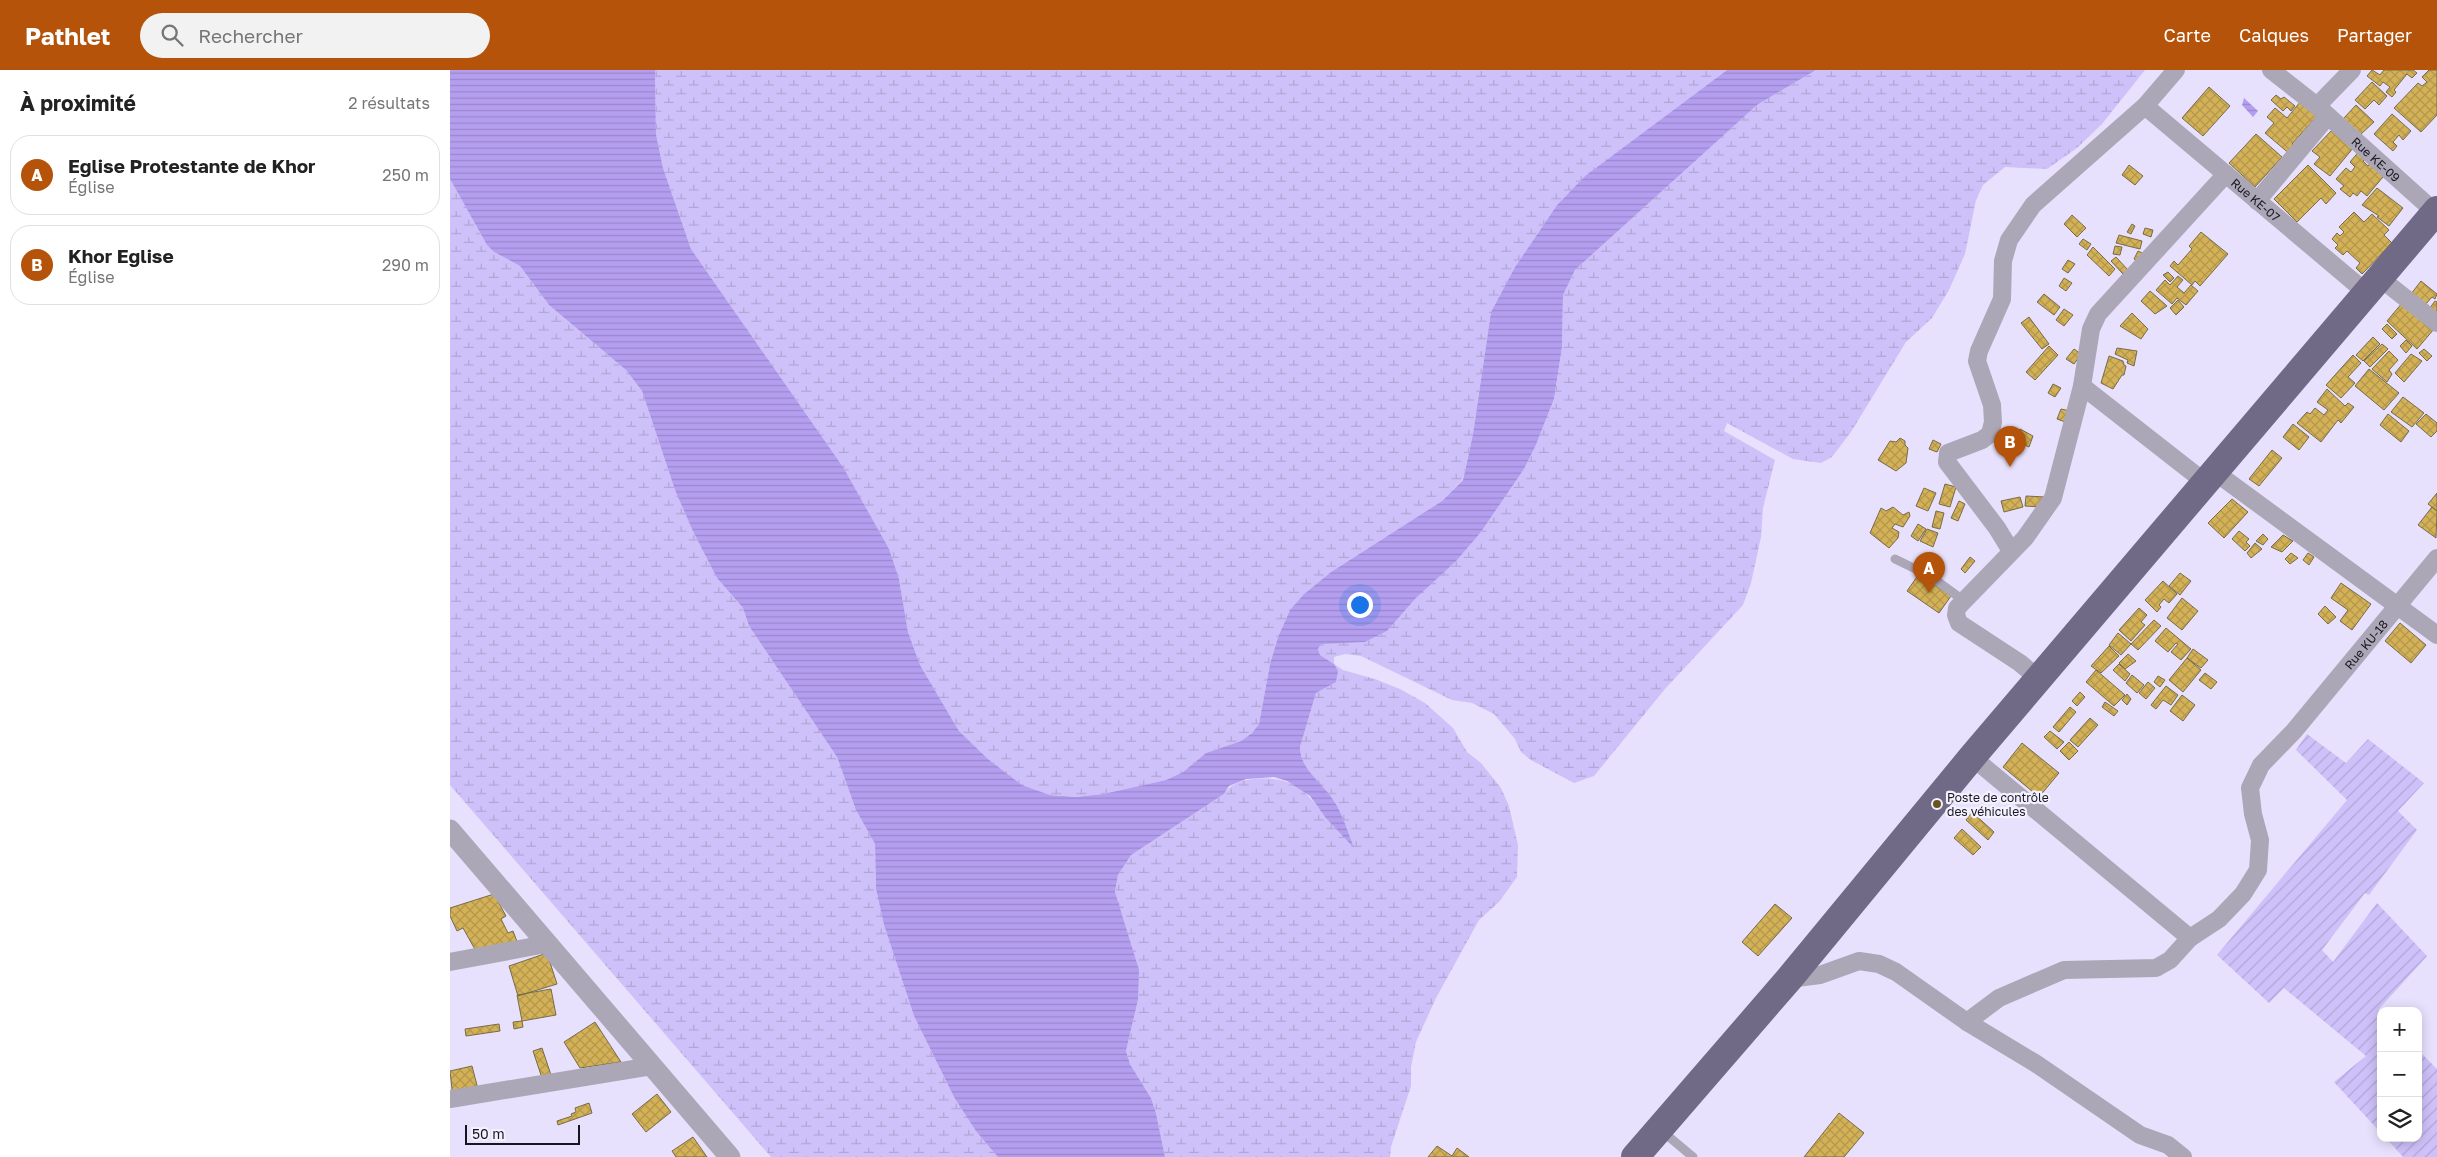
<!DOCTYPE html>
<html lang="fr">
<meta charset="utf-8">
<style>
body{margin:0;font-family:"Golos Text",sans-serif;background:#f2f2f2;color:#222}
.controls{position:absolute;right:15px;bottom:15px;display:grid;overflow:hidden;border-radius:10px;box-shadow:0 2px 12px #0003}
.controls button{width:45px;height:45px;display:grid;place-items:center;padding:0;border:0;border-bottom:1px solid #e0e0e0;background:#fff;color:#222;font:25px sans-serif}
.scale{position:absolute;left:15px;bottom:12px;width:115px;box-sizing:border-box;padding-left:5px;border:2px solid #181521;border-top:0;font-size:14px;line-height:18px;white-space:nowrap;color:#181521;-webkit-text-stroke:4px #f4f1ff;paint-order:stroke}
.you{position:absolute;left:909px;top:534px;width:18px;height:18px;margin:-12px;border:4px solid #fff;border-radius:50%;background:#1a73e8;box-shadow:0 0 0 8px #1a73e833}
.badge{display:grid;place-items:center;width:32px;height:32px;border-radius:50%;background:#b45309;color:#fff;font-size:16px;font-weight:700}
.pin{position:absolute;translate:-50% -41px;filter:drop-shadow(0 1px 2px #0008)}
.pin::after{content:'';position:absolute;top:26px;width:18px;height:15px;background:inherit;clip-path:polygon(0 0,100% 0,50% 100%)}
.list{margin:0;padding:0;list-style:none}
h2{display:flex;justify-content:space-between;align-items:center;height:65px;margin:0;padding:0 20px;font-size:21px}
h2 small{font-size:16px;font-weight:400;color:#767676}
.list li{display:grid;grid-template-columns:32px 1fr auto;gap:15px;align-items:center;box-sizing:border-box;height:80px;margin:0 10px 10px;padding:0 10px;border:1px solid #e0e0e0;border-radius:20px}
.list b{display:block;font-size:19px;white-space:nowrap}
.list p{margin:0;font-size:16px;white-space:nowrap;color:#767676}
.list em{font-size:16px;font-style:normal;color:#767676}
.icon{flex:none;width:28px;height:28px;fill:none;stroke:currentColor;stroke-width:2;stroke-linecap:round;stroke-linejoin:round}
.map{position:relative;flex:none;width:1987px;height:1087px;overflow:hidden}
header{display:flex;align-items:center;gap:30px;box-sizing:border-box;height:70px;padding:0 25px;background:#b45309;color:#fff}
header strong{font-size:24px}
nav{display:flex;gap:28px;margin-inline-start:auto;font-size:18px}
.search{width:350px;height:45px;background:#f2f2f2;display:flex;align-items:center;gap:12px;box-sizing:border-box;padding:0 18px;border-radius:28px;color:#767676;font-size:19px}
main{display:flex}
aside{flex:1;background:#fff}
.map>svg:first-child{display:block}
.wetland{fill:url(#wetland-marsh)}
.garden{fill:url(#garden-furrows)}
.water{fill:url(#water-rules)}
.building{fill:url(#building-cross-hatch);stroke:#776b4b}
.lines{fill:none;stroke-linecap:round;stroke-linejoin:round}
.service{stroke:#aba7b6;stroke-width:9}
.minor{stroke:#aba7b6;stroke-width:18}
.tertiary{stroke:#aba7b6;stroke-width:21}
.trunk{stroke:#706a86;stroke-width:28}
.poi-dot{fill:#665422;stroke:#f4f1ff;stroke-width:2}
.labels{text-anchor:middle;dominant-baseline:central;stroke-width:4.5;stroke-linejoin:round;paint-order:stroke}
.street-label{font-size:12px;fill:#181521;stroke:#f4f1ff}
.poi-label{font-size:12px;fill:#181521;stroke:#f4f1ff;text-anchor:start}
</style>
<header>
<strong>Pathlet</strong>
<div class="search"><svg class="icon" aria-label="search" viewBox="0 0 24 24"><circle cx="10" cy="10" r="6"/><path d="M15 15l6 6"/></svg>Rechercher</div>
<nav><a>Carte</a><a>Calques</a><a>Partager</a></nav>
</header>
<main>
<aside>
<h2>À proximité<small>2 résultats</small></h2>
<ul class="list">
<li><span class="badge">A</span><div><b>Eglise Protestante de Khor</b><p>Église</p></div><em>250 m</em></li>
<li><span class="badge">B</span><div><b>Khor Eglise</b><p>Église</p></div><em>290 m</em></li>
</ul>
</aside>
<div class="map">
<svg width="1987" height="1087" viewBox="0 0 1987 1087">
<defs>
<pattern id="wetland-marsh" width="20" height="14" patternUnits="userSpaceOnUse" patternTransform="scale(1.25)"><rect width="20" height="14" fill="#cec1f9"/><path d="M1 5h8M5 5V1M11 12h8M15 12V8" fill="none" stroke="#b0a5d5"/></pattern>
<pattern id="garden-furrows" width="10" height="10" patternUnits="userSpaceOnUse" patternTransform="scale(1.25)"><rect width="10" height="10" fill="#cec1f9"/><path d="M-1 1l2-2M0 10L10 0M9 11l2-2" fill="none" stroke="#b0a5d5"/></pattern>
<pattern id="water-rules" width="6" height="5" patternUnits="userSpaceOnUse" patternTransform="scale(1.25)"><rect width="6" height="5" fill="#b49eef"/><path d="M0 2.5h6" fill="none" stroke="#9a87cd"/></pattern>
<pattern id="building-cross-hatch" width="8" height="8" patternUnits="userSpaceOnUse" patternTransform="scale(1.25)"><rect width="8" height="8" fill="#d3b156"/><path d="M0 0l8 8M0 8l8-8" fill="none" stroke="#b4974b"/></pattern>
</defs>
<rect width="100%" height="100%" fill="#e7e1fd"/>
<path class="wetland" d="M205,0h1072l-142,106 -28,29 -42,62 -24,45 -18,122 -10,45 -21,22 -111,71 -27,22 -14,16 -12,27 -8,27 -11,60 -7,9 -11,8 -35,12 -23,19 -17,8 -63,14 -27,3 -26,-2 -28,-10 -34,-26 -29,-28 -39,-66 -12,-33 -9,-53 -56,-112 -152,-218 -28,-81 -7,-34z
M1366,0h329l-43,54 -25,24 -30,21 -42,-2 -22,18 -7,15 -11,54 -16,36 -17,28 -26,24 -55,90 -19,25 -11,6 -28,-4 -66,-36 -3,8 51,29 -12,48 -2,29 -10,46 -8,22 -78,84 -71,87 -20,7 -43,-23 -10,-8 -6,-13 -21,-25 -22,-11 -20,-3 -91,-44 -16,-2 -11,3v7l9,6 32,9 25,10 25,14 28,25 14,24 14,11 20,25 8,18 9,39 -1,32 -18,25 -20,18 -43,78 -20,44 -5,25v19l-20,61 -1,10h-225l-9,-44 -5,-15 -21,-34 -4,-13 12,-51 -23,-107 3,-18 12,-20 94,-61c7,-10 17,-14 30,-15 37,-3 51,9 71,38l10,-15c-13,-16 -35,-34 -35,-55l16,-54 19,-11 -1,-18 -14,-9 -2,-6 3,-6 44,-1 22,-11 29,-33 65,-66 43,-63 11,-22 19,-48 8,-52 1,-52 12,-25 182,-165z
M0,109l37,66 7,7 26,14 29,39 77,65 16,21 33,99 42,88 26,30 6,18 88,131 19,53 19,34 1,45 8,36 30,91 40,81 44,60h-227l-321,-372z"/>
<path class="garden" d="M1857,664l39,29 22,-24 56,44 -26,28 19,19 -48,65 -4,-2 -43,57 11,12 44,-59 50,53 -48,53 2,124 -47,-51 32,-26 -82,-68 -15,15 -52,-48 130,-155 -51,-50z
M1968,980l19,19v88h-34l-17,-19h32z"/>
<path class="water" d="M0,0h205l1,64 7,34 28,81 152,218 46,82 10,30 9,53 12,33 39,66 29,28 34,26 28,10 26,2 27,-3 63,-14 17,-8 23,-19 35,-12 11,-8 7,-9 11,-60 8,-27 12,-27 14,-16 27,-22 111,-71 21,-21 10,-46 18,-122 24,-45 42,-62 28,-29 142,-106h89l-59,35 -182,165 -12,25 -1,52 -8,52 -19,48 -11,22 -43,63 -25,29 -40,37 -29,33 -22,11 -44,2 -3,5 2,6 14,9 4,7 -2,11 -20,11 -16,54c0,23 23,36 34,54 9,14 14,32 20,47l-29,-31 -15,-21 -23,-15 -13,-4 -28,2 -17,7 -5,8 -93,61 -13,20 -3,17 24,78 -1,30 -12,51 4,13 21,34 5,15 9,44h-167l-22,-26 -22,-34 -40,-81 -30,-91 -8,-36 -1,-45 -19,-34 -19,-53 -88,-131 -6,-18 -26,-30 -24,-47 -18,-41 -33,-99 -16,-21 -77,-65 -29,-39 -26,-14 -7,-7 -37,-66z
M1794,28l14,13 -5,6 -11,-12z"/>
<path class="building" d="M1922,0l8,5 4,-5h29l4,3 -5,5 -5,-4 -13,16 2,2 -4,5 -6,-5 4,-5 -7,-5 -3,4 -13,-10z
M1979,0h8v45l-16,17 -27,-24 24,-25 4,3 5,-4 -5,-5z
M1922,12l15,14 -8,9 -5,-5 -9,9 -10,-9z
M1759,17l21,19 -27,30 -21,-18z
M1826,25l5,4 3,-2 11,9 -4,5 -4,-4 -4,4 -12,-11z
M1851,31l16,15 -25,28 5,4 -6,7 -26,-22 9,-10 -7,-6 8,-9 12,10z
M1906,35l18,17 -14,13 -17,-16z
M1942,44l19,17 -8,9 -4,-5 -6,7 4,4 -4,5 -19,-17z
M1882,60l22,17 -24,29 -16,-12 6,-7 -8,-6z
M1806,64l26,23 -27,30 -26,-24z
M1911,79l7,6 -5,6 5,5 6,-7 14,12 -21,25 -6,-5 -4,5 -4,-3 -3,4 -10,-8 4,-3 -8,-7 10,-11 5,4 4,-5 -5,-5z
M1679,95l14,11 -8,9 -13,-10z
M1858,95l28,28 -10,11 -5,-6 -24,24 -23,-23z
M1927,118l26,20 -14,18 -12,-9 2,-1 -17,-11z
M1904,142l10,10 8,-8 17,16 -5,5 8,8 -30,31 -6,-6 4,-5 -13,-12 -4,4 -8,-7 3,-3 -6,-6 5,-6 3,3 4,-4 -5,-5z
M1622,145l14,13 -9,9 -13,-13z
M1682,154l3,2 -4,8 -4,-2z
M1695,158l8,2 -2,7 -8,-3z
M1751,162l27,22 -28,32 -5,-5 -3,4 -22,-19 4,-5 4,4 14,-16 -3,-3z
M1669,165l23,6 -2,8 -24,-6z
M1633,169l8,5 -4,6 -8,-6z
M1665,176l7,1 -2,8 -7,-1z
M1643,177l22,22 -6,7 -22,-21z
M1688,181l6,3 -4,8 -6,-3z
M1666,187l12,13 -5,4 -12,-13z
M1618,190l7,4 -7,9 -6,-4z
M1718,202l6,6 -4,4 -7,-7z
M1728,206l5,4 -6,7 7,6 7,-8 7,6 -12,14 -9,-7 -5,6 -16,-14 9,-10 5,5z
M1614,208l8,5 -6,8 -7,-5z
M1971,211l16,13 -2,5 -3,-2 -7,8 -14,-11z
M1700,221l17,15 -12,8 -14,-13z
M1594,224l16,13 -6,8 -17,-13z
M1728,230l6,7 -8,8 -6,-7z
M1985,231l2,1v13l-8,-6z
M1953,232l31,27 -17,20 -30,-28z
M1614,239l9,6 -9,11 -8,-6z
M1682,243l16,16 -7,10 -21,-13z
M1579,247l20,27 -7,5 -21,-26z
M1937,254l10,10 -5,5 -10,-10z
M1923,267l7,7 -17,17 -7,-6z
M1956,270l6,6 -6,7 -6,-7z
M1932,274l6,5 -18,18 -6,-6z
M1599,276l9,9 -23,25 -9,-8z
M1667,278l20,3 -3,15 -7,-3 1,-3 -13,-6z
M1624,279l7,5 -7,10 -8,-5z
M1974,279l8,7 -5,5 -8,-8z
M1939,281l9,9 -9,10 3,4 -5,8 -15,-13z
M1961,284l11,7 -18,21 -9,-9z
M1903,285l8,8 -13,14 7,6 -14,15 -15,-13z
M1659,286l14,5 1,4 2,1 -2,9h-2l-9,14 -12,-6z
M1919,299l30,24 -15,17 -29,-24z
M1603,314l8,4 -6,9 -7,-4z
M1877,319l18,17 3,-3 6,4 -13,16 -3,-3 -17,22 -24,-19 10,-11 3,2 5,-6 9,7 4,-5 -11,-8z
M1953,327l21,16 -12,14 -21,-15z
M1611,339l9,2 -2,12 -11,-4z
M1938,344l21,17 -8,11 -21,-17z
M1976,344l11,9v8l-6,6 -15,-13z
M1843,354l16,13 -10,13 -16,-13z
M1570,359l13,7 -4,11 -17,-8z
M1450,368l5,3v4l3,3 -2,15 -10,8 -18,-11 12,-19 6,1z
M1483,370l8,4 -4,8 -8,-3z
M1822,380l10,8 -23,28 -10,-7z
M1495,414l11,3 -6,20 -11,-3z
M1474,418l12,5 -8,18 -12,-5z
M1987,423v18l-9,-7z
M1576,426l19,1 -4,10 -16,-1z
M1570,427l3,10 -19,5 -3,-11z
M1782,429l16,13 -24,26 -16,-15z
M1509,431l6,3 -7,17 -7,-3z
M1443,437l10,8 6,-3 1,4 -7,11 -8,-3 -3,4 7,4 -1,6 -9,10 -19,-15 11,-25 5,3z
M1982,437l5,4 -1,27 -18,-13z
M1486,441l8,2 -4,16 -8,-2z
M1468,454l8,5 -8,12 -7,-5z
M1477,459l11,4 -5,14 -13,-6z
M1789,461l10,8 -3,3 4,4 -5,5 -13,-12z
M1813,464l5,5 -5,6 -7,-4z
M1833,465l10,6 -11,11 -11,-5z
M1805,473l7,6 -11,9 -4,-5z
M1841,483l7,5 -8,6 -5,-5z
M1858,483l6,4 -5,8 -6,-5z
M1520,487l5,4 -10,12 -4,-4z
M1730,503l11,8 -11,14 -11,-9z
M1469,504l32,22 -12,17 -32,-22z
M1713,511l14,13 -8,9 -5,-4 -5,6 2,2 -4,5 -12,-12z
M1891,513l30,21 -19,26 -12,-9 8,-11 -17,-12z
M1732,528l16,13 -16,19 -15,-12z
M1875,536l11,11 -8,7 -10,-10z
M1689,538l8,7 -6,7 4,3 -14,16 -12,-11z
M1704,550l7,6 -23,24 -7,-6z
M1950,553l26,22 -15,18 -26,-22z
M1716,558l25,21 -10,11 -10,-8 7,-8 -2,-1 -8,9 -13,-11z
M1668,563l13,11 -10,11 -12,-10z
M1659,576l10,10 -18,17 -10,-7z
M1743,579l15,11 -7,8 -14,-10z
M1678,584l8,7 -11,8 -6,-6z
M1737,588l14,12 -18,22 -14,-12z
M1669,594l11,10 -5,7 -12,-11z
M1646,600l29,25 -11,11 -28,-24z
M1755,603l12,9 -6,7 -12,-9z
M1682,605l12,10 -7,8 -11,-10z
M1708,606l7,4 -5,7 -6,-5z
M1698,612l7,6 -9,11 -7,-6z
M1716,616l12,9 -7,10 -8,-5 -7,9 -5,-4z
M1630,622l5,5 -8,9 -5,-5z
M1677,624l4,5 -4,6 -5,-5z
M1732,625l13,10 -12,16 -13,-10z
M1655,632l13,9 -4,5 -12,-9z
M1620,637l6,5 -17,20 -6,-5z
M1640,648l8,7 -20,22 -8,-7z
M1600,661l14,11 -7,7 -13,-12z
M1619,672l9,9 -9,9 -9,-9z
M1572,673l37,30 -20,24 -36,-30z
M1522,742l22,20 -6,8 -22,-20z
M1512,759l19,18 -8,8 -19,-17z
M44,824l12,22 -5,3 7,14 5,-2 5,13 -41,9 -14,-25 -6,3 -7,-15v-8z
M1325,834l17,14 -34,38 -16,-14z
M97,883l10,31 -39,12 -9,-30z
M101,919l5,26 -34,6 -5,-26z
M72,951l1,6 -9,2 -1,-7z
M145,952l26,40 -41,6 -16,-26z
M49,954l1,7 -34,5 -1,-7z
M92,978l9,27 -9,3 -9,-27z
M22,996l7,27 -26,5 -3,-27z
M207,1024l14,18 -25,20 -14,-18z
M139,1033l3,10 -34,12 -1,-4 15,-5 -1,-2 5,-2 -1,-4z
M1389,1043l25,20 -20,24h-40z
M243,1067l14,20h-31l-4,-6z
M987,1076l15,10 5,-8 12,9h-41z"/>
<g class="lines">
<path class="service" d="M1445,489l35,17 33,24
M1212,1061l31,26"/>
<g class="minor">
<path id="s1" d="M1821,0l46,36 118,106"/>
<path id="s2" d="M1695,36l223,188"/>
<path d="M1867,36l35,-36"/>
<path d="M1807,131l71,-85"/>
<path d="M1930,208l57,45"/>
<path d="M1632,316l124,97"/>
<path d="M1765,402l222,163"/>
<path d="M1561,481l-14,-23 -50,-66 1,-9 34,-13 8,-6 3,-12 -1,-17 -15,-44 2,-10 23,-52 1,-38 6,-21 24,-35 112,-99 31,-36"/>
<path d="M1589,609l-19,-16 -61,-40 -3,-8 1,-7 68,-70 28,-40 29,-112 9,-57 7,-15 128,-140"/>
<path d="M1522,687l218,181"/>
<path d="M0,892l96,-18"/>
<path d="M1339,909l31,-4 39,-14 20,3 17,8 71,50 68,41 105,72 28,10 15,12"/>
<path id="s3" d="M1517,952l32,-24 65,-28 92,-2 14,-8 20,-22 29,-19 24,-25 15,-24 2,-30 -7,-26 -3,-26 11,-23 33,-34 143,-173"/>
<path d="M0,1029l202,-33"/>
</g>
<path class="tertiary" d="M0,760l280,327"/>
<path class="trunk" d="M1185,1087l154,-178 183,-222 465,-547"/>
</g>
<circle class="poi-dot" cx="1487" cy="734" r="5"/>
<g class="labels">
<g class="street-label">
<text stroke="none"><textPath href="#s1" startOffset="138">Rue KE-09</textPath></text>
<text stroke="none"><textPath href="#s2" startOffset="145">Rue KE-07</textPath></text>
<text stroke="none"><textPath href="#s3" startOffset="615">Rue KU-18</textPath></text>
</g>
<g class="poi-label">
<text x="1497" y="727">Poste de contrôle<tspan x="1497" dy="14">des véhicules</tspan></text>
</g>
</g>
</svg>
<div class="controls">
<button>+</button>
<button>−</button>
<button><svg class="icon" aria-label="layers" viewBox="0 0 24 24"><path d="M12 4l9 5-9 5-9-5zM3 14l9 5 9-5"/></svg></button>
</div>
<div class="scale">50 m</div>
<div class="you"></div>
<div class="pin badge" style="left:1479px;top:523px">A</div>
<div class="pin badge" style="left:1560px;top:397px">B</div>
</div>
</main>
